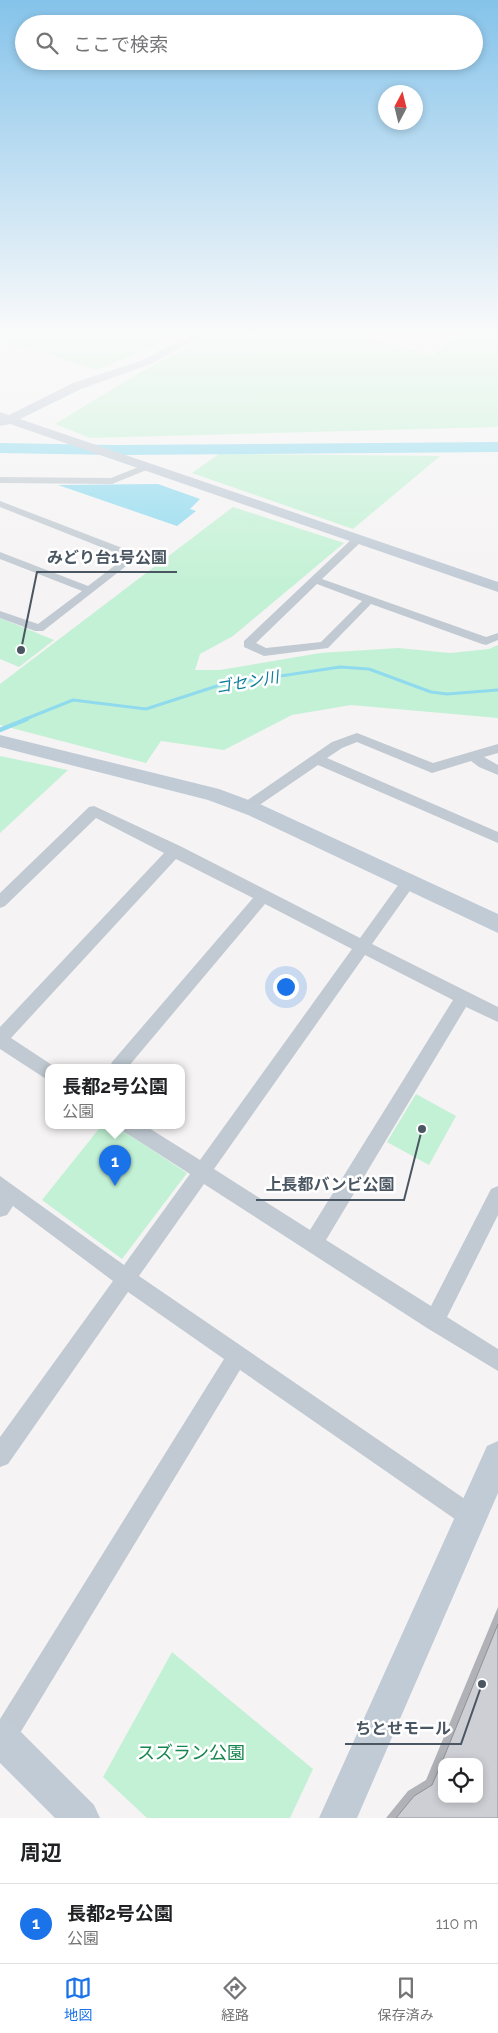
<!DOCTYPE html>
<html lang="ja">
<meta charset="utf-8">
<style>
body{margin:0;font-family:Raleway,"Noto Sans JP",sans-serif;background:#f6f6f6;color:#202124}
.controls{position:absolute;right:15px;bottom:15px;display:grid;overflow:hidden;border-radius:10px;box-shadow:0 2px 8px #0003}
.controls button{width:45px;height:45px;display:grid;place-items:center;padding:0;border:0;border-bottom:1px solid #e0e0e0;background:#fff;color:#202124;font:25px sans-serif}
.compass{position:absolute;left:378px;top:85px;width:45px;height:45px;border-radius:50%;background:#fff;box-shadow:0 2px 8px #0003;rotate:7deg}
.you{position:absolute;left:285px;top:986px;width:18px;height:18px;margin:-12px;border:4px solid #fff;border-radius:50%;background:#1a73e8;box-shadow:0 0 0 8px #1a73e833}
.badge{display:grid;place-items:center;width:32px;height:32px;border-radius:50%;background:#1a73e8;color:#fff;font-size:16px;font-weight:700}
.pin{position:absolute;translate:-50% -41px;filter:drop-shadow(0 1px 2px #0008)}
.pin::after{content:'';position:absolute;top:26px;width:18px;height:15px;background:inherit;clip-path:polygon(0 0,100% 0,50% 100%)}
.popup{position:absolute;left:45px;top:1064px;width:140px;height:65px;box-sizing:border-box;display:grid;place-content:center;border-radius:10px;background:#fff;filter:drop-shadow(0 1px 4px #0005);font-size:16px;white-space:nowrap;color:#757577}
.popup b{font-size:19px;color:#202124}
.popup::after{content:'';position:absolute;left:50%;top:100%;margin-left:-10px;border:10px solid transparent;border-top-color:#fff}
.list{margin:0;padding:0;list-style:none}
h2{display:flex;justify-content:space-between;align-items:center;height:65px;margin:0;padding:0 20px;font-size:21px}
h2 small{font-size:16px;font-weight:400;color:#757577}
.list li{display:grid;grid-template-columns:32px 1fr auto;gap:15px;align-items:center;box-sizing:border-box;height:80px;padding:0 20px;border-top:1px solid #e0e0e0}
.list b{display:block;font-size:19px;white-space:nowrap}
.list p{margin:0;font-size:16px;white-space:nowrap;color:#757577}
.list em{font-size:16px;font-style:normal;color:#757577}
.icon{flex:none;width:28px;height:28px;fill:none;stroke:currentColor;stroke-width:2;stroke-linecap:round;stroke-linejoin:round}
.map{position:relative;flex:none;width:498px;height:1818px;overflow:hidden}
.search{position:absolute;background:#fff;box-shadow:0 2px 8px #0003;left:15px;right:15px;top:15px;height:55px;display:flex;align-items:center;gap:12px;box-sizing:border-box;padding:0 18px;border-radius:28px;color:#757577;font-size:19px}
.sheet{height:145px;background:#fff}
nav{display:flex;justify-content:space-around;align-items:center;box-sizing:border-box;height:70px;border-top:1px solid #e0e0e0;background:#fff;font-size:14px;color:#757577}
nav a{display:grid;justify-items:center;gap:2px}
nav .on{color:#1a73e8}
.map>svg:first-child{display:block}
.green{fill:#c3f1d5}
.water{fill:#90daee}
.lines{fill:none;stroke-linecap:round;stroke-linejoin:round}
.stream-far1{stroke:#90daee;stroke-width:3}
.stream{stroke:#90daee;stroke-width:4.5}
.river{fill:#90daee;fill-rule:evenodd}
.street{fill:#c1cad2;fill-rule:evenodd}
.secondary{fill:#c1cbd6;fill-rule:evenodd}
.wall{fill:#b0b2b7}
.building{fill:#cdcfd5;stroke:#909195}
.labels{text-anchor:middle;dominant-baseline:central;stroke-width:5;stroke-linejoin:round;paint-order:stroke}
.water-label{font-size:16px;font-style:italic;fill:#0c7c9b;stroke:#fff}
.near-park-label{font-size:18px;fill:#17864f;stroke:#fff}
.leader{fill:none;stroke:#4a5661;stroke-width:2}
.callout-dot{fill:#4a5661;stroke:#fff;stroke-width:2}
.callout-label{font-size:16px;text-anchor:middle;font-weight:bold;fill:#4a5661;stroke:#fff;stroke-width:5;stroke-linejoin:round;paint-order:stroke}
</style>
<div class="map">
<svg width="498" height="1818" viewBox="0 0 498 1818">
<rect width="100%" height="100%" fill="#f5f3f3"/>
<path class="green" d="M0,331h132l35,10 -70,29 -97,-30z
M217,331h128l88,25 31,-25h34v96l-408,11 -35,-14 84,-51z
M219,454l221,2 -87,73 -161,-56z
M233,507l111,36 -111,93 -33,18 -5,16h25l100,-17 78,-5 52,5 39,-4 9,-4v73l-147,-13 -59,10 -68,35 -63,-9 -15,22 -146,-38v-41z
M0,618l54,22 -35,27 -19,-8z
M0,756l68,14 -68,63z
M416,1094l40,22 -27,49 -42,-23z
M102,1125h12l73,48 -65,86 -80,-59z
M172,1652l141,117 -23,49h-143l-44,-41z"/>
<path class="water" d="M158,484l42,15 -10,10 6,2 -19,15 -119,-41z"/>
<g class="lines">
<path class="stream-far1" d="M23,720l50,-20 73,9 74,-24 120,-18 29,2 62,23 16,2 51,-4"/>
<path class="stream" d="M0,730l27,-11"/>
<path class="river" d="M498,442v10l-382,3 -116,-2v-10l116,2z"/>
<path class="street" d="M146,464l5,3 -2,2 -37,15 -112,-1v-6l111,1z
M0,501l138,53 1,2 -96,75h-8l-35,-13v-7l38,13 44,-33 -82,-32v-7l88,34 38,-29 -126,-50z
M358,536l5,3 -1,2 -40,38 164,58 12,-4v7l-12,5 -4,-1 -111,-40 -43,44 -64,8 -20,-9v-6l110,-104zM317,584l45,17 -41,41 -55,6 -10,-5z
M357,733l76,30 65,-19v9l-14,4 14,8v10l-19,-8 -8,-6 -39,12 -75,-31 -15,6 -15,10 171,74v11l-180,-78 -66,45h-10l-2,-3 2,-3 90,-62z
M94,806l86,40 180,92 44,-61h10l2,4 -2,4 -42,59 126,63v15l-32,-15 -140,233 105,66 60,-117 7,-3v29l-51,102 51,32v22l-71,-43 -223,-144 -65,92 339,232 3,8 -3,8 -8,3 -8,-3 -222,-154 -229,378 -9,4 -2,-1v-32l224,-360 -96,-67 -120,172 -8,3v-30l113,-156 -100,-75 -6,9 -7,2v-41l124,89 66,-91 -67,-43 -3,-6h24l56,35 152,-211 -87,-45 -137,163h-18l2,-5 141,-164 -77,-39 -165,179 44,29h-6v13l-6,-3 -43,-28v-22l164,-174 -68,-35 -91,88 -5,2v-15l89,-86zM365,955l88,45 -143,230 -96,-61z"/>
<path class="secondary" d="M198,331h13l-60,33 -70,25 -61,30 478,163v10l-488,-168 -10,2v-14l9,3 64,-32 70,-23z
M0,735l219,54 43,16 236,109v19l-250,-118 -40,-15 -208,-53z
M498,1441v52l-141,325h-38l168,-372z
M0,1719l13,5 81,81 6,13h-45l-55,-55z"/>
</g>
<path class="wall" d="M498,1607v211h-112l22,-27 18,-11z"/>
<path class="building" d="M498,1624v194h-102l18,-22 18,-11 10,-23v37h37v-37h-37z"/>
<linearGradient id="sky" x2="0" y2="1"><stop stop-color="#85c3ea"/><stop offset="0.57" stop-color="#fafafa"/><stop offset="1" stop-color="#fafafa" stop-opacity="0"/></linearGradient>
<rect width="498" height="585" fill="url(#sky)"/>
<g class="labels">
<g class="water-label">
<text transform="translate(247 682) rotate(-10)">ゴセン川</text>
</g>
<g class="near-park-label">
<text x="191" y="1752">スズラン公園</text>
</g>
</g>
<path class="leader" d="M21 650L37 572H177M422 1129L404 1200H256M482 1684L461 1744H345"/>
<g class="callout-dot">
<circle cx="21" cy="650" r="5"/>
<circle cx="422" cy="1129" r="5"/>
<circle cx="482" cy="1684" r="5"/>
</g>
<g class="callout-label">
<text x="107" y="563">みどり台1号公園</text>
<text x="330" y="1190">上長都バンビ公園</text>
<text x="403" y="1734">ちとせモール</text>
</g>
</svg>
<div class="controls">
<button><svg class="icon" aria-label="locate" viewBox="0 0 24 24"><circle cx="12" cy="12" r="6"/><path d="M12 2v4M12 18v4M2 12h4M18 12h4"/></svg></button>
</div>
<svg class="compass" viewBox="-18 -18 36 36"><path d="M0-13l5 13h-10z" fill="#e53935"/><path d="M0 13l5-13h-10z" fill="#757577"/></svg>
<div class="you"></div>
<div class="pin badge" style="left:115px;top:1186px">1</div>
<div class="popup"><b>長都2号公園</b>公園</div>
<div class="search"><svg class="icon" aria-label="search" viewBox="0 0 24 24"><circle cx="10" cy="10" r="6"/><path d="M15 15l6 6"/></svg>ここで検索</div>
</div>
<section class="sheet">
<h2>周辺<small></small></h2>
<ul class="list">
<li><span class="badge">1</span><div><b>長都2号公園</b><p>公園</p></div><em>110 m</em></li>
</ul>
</section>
<nav>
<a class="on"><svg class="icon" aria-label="map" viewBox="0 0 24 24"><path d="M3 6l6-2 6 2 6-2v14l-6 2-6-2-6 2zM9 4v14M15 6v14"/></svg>地図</a>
<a><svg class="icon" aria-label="directions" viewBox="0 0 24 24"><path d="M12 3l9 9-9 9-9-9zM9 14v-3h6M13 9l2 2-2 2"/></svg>経路</a>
<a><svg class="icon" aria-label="saved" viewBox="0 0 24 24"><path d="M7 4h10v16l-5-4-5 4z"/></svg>保存済み</a>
</nav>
